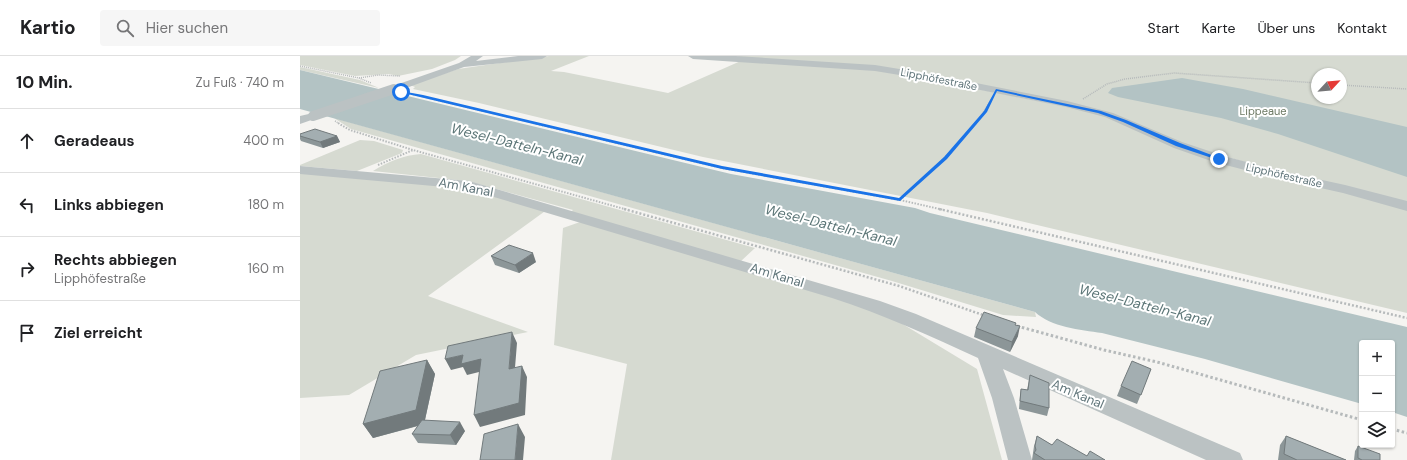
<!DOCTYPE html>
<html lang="de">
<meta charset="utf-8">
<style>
body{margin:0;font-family:"DM Sans",sans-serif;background:#f6f6f6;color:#202124}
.controls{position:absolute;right:12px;bottom:12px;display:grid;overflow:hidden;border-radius:4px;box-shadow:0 1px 3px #0004}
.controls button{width:36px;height:36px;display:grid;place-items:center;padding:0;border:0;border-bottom:1px solid #e0e0e0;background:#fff;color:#202124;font:20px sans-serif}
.compass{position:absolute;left:1011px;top:12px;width:36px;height:36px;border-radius:50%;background:#fff;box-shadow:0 1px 3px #0004;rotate:64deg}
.stop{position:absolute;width:12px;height:12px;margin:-9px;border:3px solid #1a73e8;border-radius:50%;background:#fff}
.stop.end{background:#1a73e8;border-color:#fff;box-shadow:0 1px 4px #0008}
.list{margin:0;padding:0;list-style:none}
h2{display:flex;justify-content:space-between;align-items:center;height:52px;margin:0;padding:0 16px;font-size:17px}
h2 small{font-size:13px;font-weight:400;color:#757577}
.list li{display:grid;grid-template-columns:26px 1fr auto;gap:12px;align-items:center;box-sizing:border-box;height:64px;padding:0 16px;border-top:1px solid #e0e0e0}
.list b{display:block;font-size:15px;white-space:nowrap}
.list p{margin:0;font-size:13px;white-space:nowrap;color:#757577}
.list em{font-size:13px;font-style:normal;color:#757577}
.icon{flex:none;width:22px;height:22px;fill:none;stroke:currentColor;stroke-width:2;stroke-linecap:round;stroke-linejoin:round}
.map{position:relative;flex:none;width:1107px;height:404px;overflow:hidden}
header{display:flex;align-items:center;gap:24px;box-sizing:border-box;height:56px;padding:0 20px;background:#fff;border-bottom:1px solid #e0e0e0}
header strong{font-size:19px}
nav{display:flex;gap:22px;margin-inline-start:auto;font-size:14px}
.search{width:280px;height:36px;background:#f6f6f6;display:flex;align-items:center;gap:10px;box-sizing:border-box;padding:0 14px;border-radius:4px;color:#757577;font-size:15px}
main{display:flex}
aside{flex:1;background:#fff}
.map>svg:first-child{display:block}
.green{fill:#d6dad1;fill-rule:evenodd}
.water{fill:#b3c3c4}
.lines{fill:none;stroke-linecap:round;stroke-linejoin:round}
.path-far3{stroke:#b6babb;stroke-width:1.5;stroke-dasharray:1 1;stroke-linecap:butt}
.path-far2{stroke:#b6babb;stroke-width:2;stroke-dasharray:1.5 1.5;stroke-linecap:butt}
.path-far1{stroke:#b6babb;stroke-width:2.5;stroke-dasharray:2 2;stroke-linecap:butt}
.path{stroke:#b6babb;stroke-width:3;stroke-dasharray:2.5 2.5;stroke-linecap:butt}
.minor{fill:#bbc2c3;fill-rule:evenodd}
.minor-bridge{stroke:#bbc2c3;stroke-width:10}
.wall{fill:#8c9698}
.shaded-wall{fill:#727a7c}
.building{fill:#a3aeb1;stroke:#727a7c}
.route{fill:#1a73e8}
.labels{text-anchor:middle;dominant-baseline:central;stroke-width:4;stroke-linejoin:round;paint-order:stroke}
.far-street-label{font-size:11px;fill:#61767b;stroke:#fff}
.far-park-label{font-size:11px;fill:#6d7964;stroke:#fff}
.street-label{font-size:13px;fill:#61767b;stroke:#fff}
.water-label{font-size:14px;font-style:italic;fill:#5c7677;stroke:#fff}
</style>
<header>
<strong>Kartio</strong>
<div class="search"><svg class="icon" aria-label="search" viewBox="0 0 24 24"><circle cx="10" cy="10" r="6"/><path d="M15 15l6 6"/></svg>Hier suchen</div>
<nav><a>Start</a><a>Karte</a><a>Über uns</a><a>Kontakt</a></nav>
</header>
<main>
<aside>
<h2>10 Min.<small>Zu Fuß · 740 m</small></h2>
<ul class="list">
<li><svg class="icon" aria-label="ahead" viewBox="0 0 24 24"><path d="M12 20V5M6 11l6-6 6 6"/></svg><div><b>Geradeaus</b></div><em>400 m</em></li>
<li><svg class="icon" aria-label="left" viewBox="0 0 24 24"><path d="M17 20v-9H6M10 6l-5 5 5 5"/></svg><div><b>Links abbiegen</b></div><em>180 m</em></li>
<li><svg class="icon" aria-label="right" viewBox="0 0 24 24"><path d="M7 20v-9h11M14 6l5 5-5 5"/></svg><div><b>Rechts abbiegen</b><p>Lipphöfestraße</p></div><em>160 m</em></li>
<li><svg class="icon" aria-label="arrive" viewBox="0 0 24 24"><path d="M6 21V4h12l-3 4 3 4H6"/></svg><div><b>Ziel erreicht</b></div></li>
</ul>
</aside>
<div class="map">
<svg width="1107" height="404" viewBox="0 0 1107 404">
<rect width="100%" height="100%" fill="#f5f4f1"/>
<path class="green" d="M0,0h161l-6,4 -23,9 -34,7 -9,-2 -34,2 -55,-11z
M249,0h40l-38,15 13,1 104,21 75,-33 129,8 231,46 54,23 250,71v105l-420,-100 -284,-56 -224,-54 -66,-14 2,-2 -5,-2 48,-16z
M439,0h668v147l-137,-32 -90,-27 -54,-24 -219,-49 -171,-13zM1017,18h24v24h-24z
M0,11l60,13 19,8 -79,-18z
M34,62l701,194 1,5 -33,-2 -111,-34 -541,-152z
M60,84l14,1 29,9 -1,3 -45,18 -57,-5v-1z
M121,98l334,94 -15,14 -169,-50 2,-2 -106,-29 -94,-10c14,-9 31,-16 48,-17z
M0,115l147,11 101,27 -120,87 100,36 -112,23 -67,40 -49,3z
M280,166l254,75 57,20 86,52 25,91h-391l16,-96 -73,-19 9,-117z"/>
<path class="water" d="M0,14l431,104 184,34 15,5 477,114v90l-15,-5v-69h-30v61l-157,-45 -103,-26c-22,-3 -51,-6 -67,-21l-735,-203z
M882,22l61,11 164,38v50l-129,-43 -57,-16 -103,-21 -10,-4 4,-5z"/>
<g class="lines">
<path class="path-far3" d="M0,10l59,12 12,5
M59,22l19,-3 22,1
M1041,29l66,4
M111,38l126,30
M783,43l24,-15 18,-5 49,-6 143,10
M35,65l5,3
M676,68l16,-26"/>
<path class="path-far2" d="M38,67l12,7 63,20
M233,67l189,45 178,32 44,10
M78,109l35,-15 215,60
M600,144l51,-48 25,-29"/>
<path class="path-far1" d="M324,153l275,77 87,30
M639,153l468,109"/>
<path class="path" d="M717,270l87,24 53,12 205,58
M1092,373l15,4"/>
<path class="minor" d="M171,0h12l-7,5 42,-5h29l-5,3 -78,8 -66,24h-8l-1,-2 1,-2 69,-24z
M388,0h48l139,9 55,9 137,27 46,12 69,29 42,14 57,15 64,14 62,16v10l-64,-18 -63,-14 -66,-17 -40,-14 -69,-31 -39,-10 -136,-27 -55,-9 -182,-12z
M13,57l4,1 2,2 -2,2 -17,6v-8z
M0,110l169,15 411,120 36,13 324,139 3,7h-37l-203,-91 11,29 18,62h-24l-16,-62 -14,-40c-48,-22 -96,-44 -146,-60l-365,-109 -167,-15z"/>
<path class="minor-bridge" d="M13,60l81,-27"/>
</g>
<path class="wall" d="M0,78l37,2 3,6 -17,6 -22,-7 -1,-2z
M191,200l45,6 -17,11 -24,-8z
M715,269l3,11 -8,16 -36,-15 2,-9z
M127,304l8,14 -10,46 40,11 -9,14 -38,-2 -6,-9 6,-8 -45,12 -10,-14z
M851,313l-14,35 -20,-8 4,-10z
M730,319l19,33 -2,8 -28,-7 1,-13 1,-7 6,1z
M737,380l15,9 35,11 18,4h-73l2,-14z
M986,380l60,24h-68l2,-15z
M1058,390l22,14h-26l1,-9z"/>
<path class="shaded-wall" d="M37,80l3,6 -17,6 -3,-6z
M233,197l3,9 -17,11 -4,-8z
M720,270l-2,10 -8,16 2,-10z
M212,276l5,11 -3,37 -5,-11z
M163,299l18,4 6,11 -20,5 -4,-8 -12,3 -6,-11z
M127,304l8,14 -11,50 -51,14 -10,-14z
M222,310l5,11 -2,38 -45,12 -6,-12z
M160,366l5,9 -9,14 -6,-10z
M218,368l7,13 -2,23h-8z"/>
<path class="building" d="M15,73l22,7 -17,6 -20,-6v-2z
M209,189l24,8 -18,12 -24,-9z
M684,256l32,11 -1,2 5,1 -8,16 -36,-14z
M212,276l-3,37 13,-3 -3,37 -45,12 7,-56 -20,5 2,-9 -18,4 3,-13z
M127,304l-11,50 -53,14 17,-53z
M832,305l19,8 -10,26 -20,-9z
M730,319l19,8v25l-29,-7 1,-12 7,1z
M122,364l38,2 -10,13 -38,-1z
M218,368l-3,36h-35l4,-26z
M737,380l15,9 5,-6 30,17 3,-5 15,9h-60l-11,-7 2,-3 -1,-4z
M986,380l60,24h-49l-13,-6z
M1058,390l22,8v6h-18l-4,-2z"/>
<path class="route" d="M696,33l105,22 25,9 54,23 42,16 -4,1 -42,-14 -53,-24 -25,-9 -101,-22 -10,21 -40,47 -47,42 -178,-32 -323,-77 2,-1 22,4 299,71 177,32 45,-41 40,-46z"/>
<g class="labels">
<g class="far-street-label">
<text transform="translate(639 23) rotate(11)">Lipphöfestraße</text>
<text transform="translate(984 119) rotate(13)">Lipphöfestraße</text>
</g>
<g class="far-park-label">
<text x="963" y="55">Lippeaue</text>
</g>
<g class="street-label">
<text transform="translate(166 131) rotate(11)">Am Kanal</text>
<text transform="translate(477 219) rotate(17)">Am Kanal</text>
<text transform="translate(778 338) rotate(23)">Am Kanal</text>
</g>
<g class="water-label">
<text transform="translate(217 88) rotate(14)">Wesel-Datteln-Kanal</text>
<text transform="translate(531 169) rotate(14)">Wesel-Datteln-Kanal</text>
<text transform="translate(845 249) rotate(14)">Wesel-Datteln-Kanal</text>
</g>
</g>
</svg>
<div class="controls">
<button>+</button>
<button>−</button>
<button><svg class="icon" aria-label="layers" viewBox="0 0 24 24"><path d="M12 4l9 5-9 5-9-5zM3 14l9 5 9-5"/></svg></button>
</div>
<svg class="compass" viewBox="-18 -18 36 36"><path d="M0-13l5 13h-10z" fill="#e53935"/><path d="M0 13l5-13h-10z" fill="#757577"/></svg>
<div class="stop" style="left:101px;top:36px"></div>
<div class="stop end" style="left:919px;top:103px"></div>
</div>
</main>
